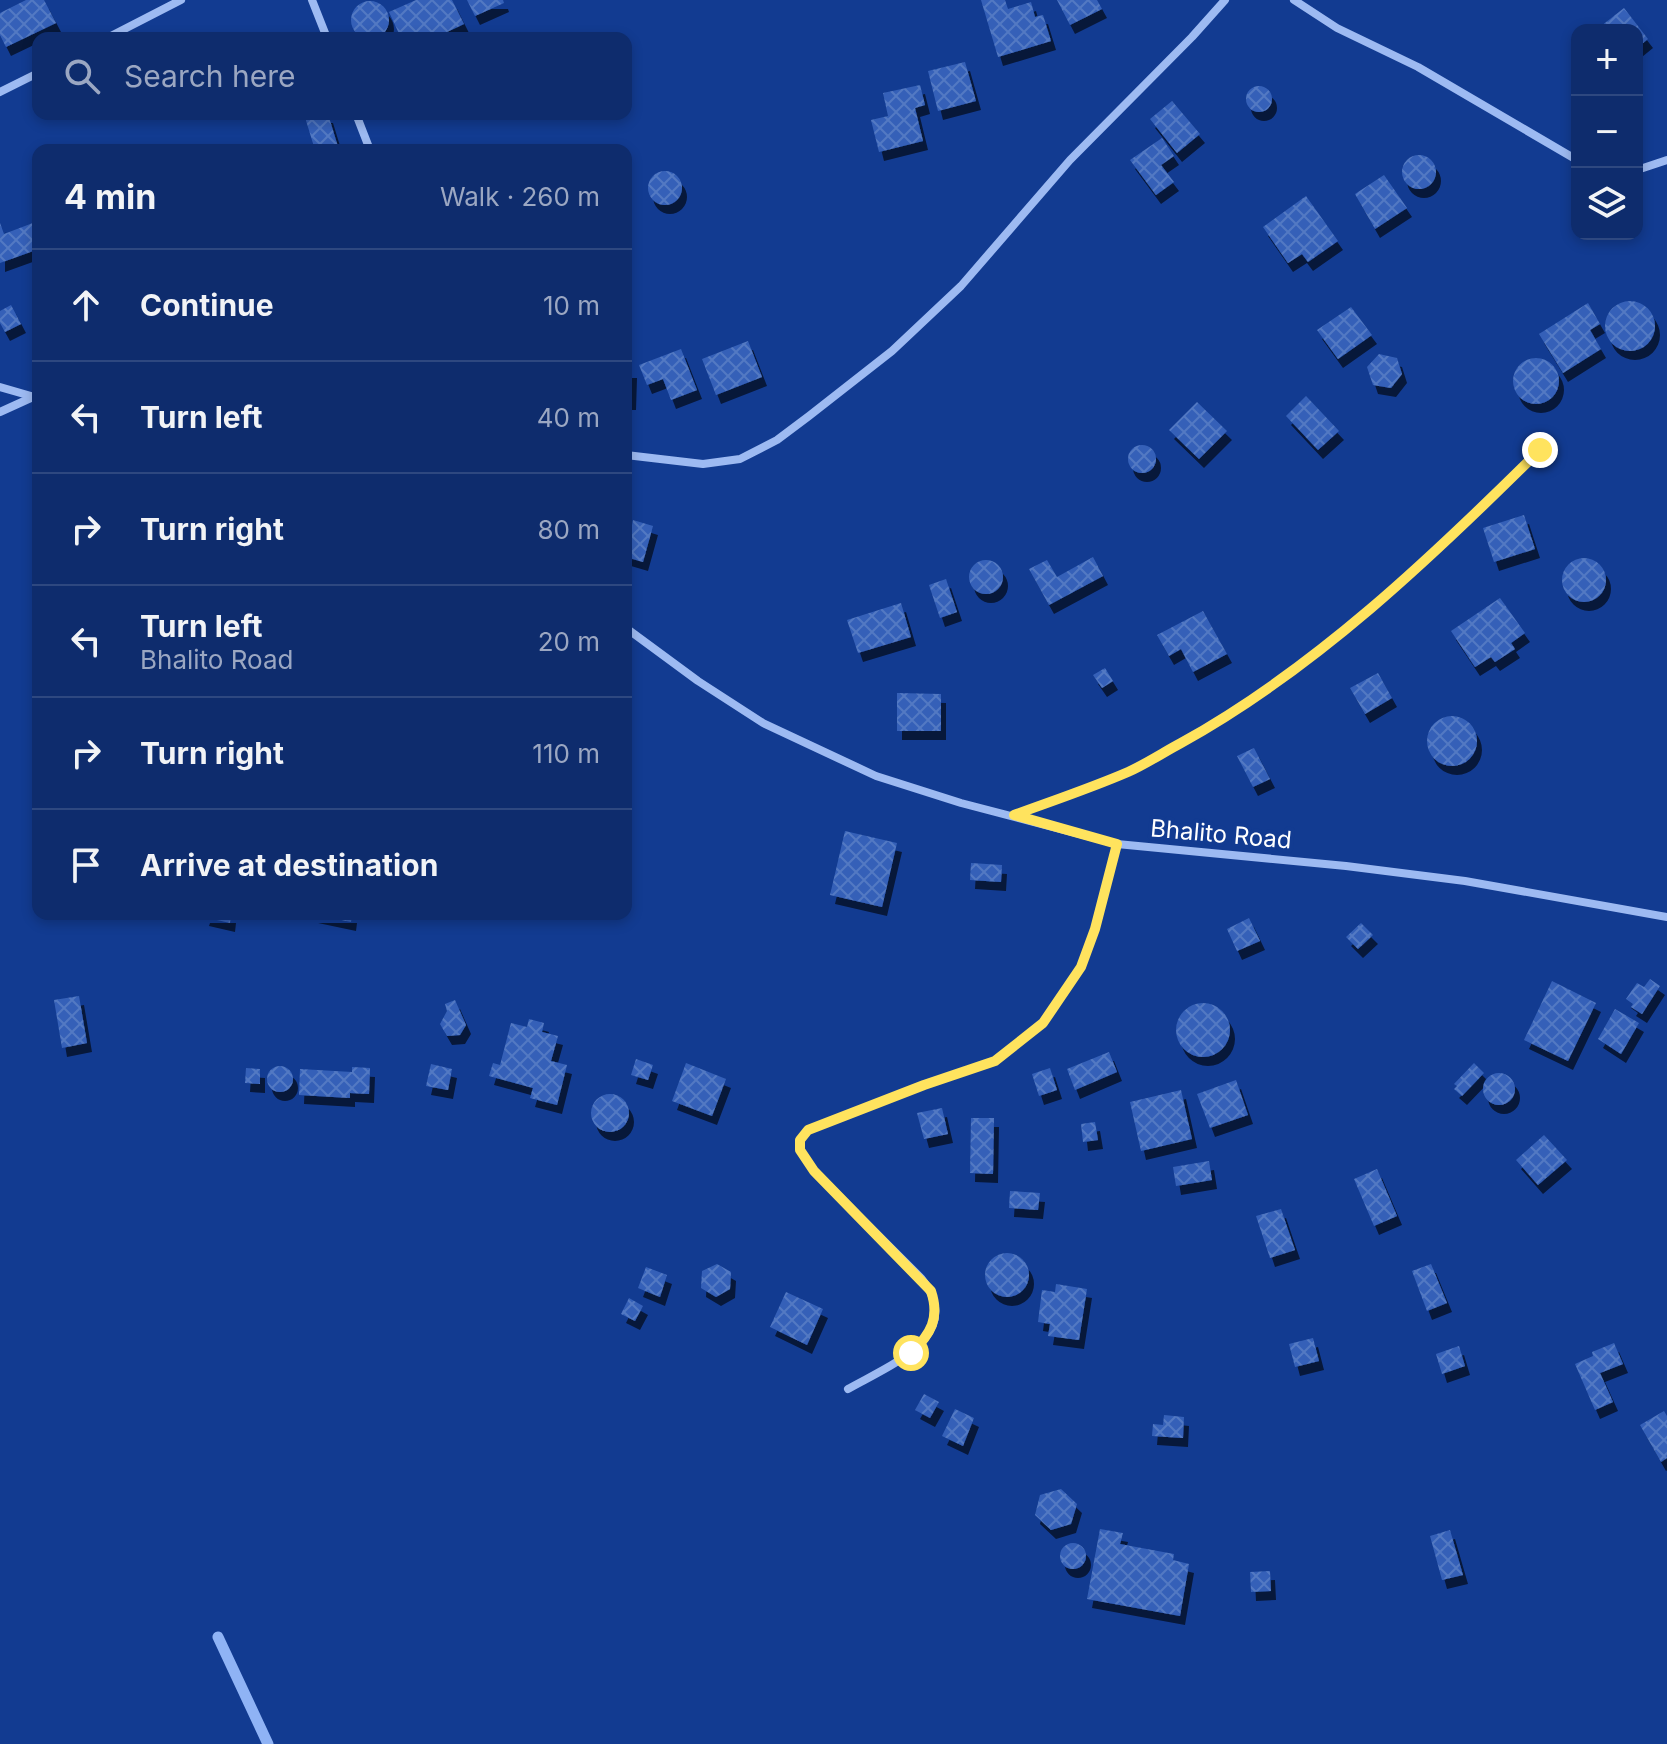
<!DOCTYPE html>
<meta charset="utf-8">
<style>
body{margin:0;font-family:Inter,sans-serif;background:#1c3875;color:#f1f3f6}
.controls{position:absolute;right:24px;top:24px;display:grid;overflow:hidden;border-radius:16px;box-shadow:0 4px 12px #0003}
.controls button{width:72px;height:72px;display:grid;place-items:center;padding:0;border:0;border-bottom:2px solid #2e4880;background:#0e2c6d;color:#f1f3f6;font:40px sans-serif}
.stop{position:absolute;width:24px;height:24px;margin:-18px;border:6px solid #ffe35e;border-radius:50%;background:#fff}
.stop.end{background:#ffe35e;border-color:#fff;box-shadow:0 2px 8px #0008}
.list{margin:0;padding:0;list-style:none}
h2{display:flex;justify-content:space-between;align-items:center;height:104px;margin:0;padding:0 32px;font-size:34px}
h2 small{font-size:26px;font-weight:400;color:#9ba7c2}
.list li{display:grid;grid-template-columns:52px 1fr auto;gap:24px;align-items:center;box-sizing:border-box;height:112px;padding:0 32px;border-top:2px solid #2e4880}
.list b{display:block;font-size:30px;white-space:nowrap}
.list p{margin:0;font-size:26px;white-space:nowrap;color:#9ba7c2}
.list em{font-size:26px;font-style:normal;color:#9ba7c2}
.icon{flex:none;width:44px;height:44px;fill:none;stroke:currentColor;stroke-width:2;stroke-linecap:round;stroke-linejoin:round}
.map{position:relative;flex:none;width:1667px;height:1744px;overflow:hidden}
.search{position:absolute;background:#0e2c6d;box-shadow:0 4px 12px #0003;left:32px;top:32px;width:600px;height:88px;display:flex;align-items:center;gap:20px;box-sizing:border-box;padding:0 28px;border-radius:16px;color:#9ba7c2;font-size:30px}
.panel{position:absolute;background:#0e2c6d;box-shadow:0 4px 12px #0003;left:32px;top:144px;width:600px;height:776px;border-radius:16px}
.map>svg:first-child{display:block}
.lines{fill:none;stroke-linecap:round;stroke-linejoin:round}
.stream{stroke:#8fb3f5;stroke-width:11}
.building{fill:url(#building-cross-hatch);filter:url(#shadow)}
.minor{stroke:#9dbaf2;stroke-width:8}
.route{stroke:#ffe35e;stroke-width:10}
.labels{text-anchor:middle;dominant-baseline:central;stroke-width:8;stroke-linejoin:round;paint-order:stroke}
.street-label{font-size:24px;fill:#fff;stroke:#123b91}
</style>
<div class="map">
<svg width="1667" height="1744" viewBox="0 0 1667 1744">
<defs>
<pattern id="building-cross-hatch" width="8" height="8" patternUnits="userSpaceOnUse" patternTransform="scale(2)"><rect width="8" height="8" fill="#3561b8"/><path d="M0 0l8 8M0 8l8-8" fill="none" stroke="#5379c3"/></pattern>
<filter id="shadow"><feDropShadow dx="5" dy="9" stdDeviation="0" flood-color="#0009"/></filter>
</defs>
<rect width="100%" height="100%" fill="#123b91"/>
<g class="lines">
<path class="stream" d="M218,1637l50,107"/>
</g>
<path class="building" d="M26,0h18l12,23 -50,24 -6,-12v-22z
M416,0h36l12,24 -17,8 3,6h-49l-12,-26z
M467,0h36l1,3 -29,13z
M981,0h24l3,9 23,-7 4,15 8,-2 8,26 -53,16z
M1057,0h40l5,9 -32,16z
M351 20a19 19 0 1 1 38 0a19 19 0 1 1-38 0Z
M1624,8l24,31 -11,9v-18h-41z
M965,62l11,39 -38,10 -10,-40z
M920,85l5,20 -10,3 8,33 -44,11 -8,-32 17,-4 -5,-23z
M1246 99a13 13 0 1 1 26 0a13 13 0 1 1-26 0Z
M1172,101l28,33 -23,19 -27,-34z
M304,114h24l11,36h-24z
M1162,138l12,18 -13,9 13,17 -18,13 -26,-35z
M1402 172a17 17 0 1 1 34 0a17 17 0 1 1-34 0Z
M648 188a17 17 0 1 1 34 0a17 17 0 1 1-34 0Z
M1384,175l23,33 -32,21 -20,-35z
M1306,196l32,45 -30,21 -6,-8 -14,9 -25,-36z
M38,221v18l-5,2 3,9 -36,13v-40l4,11z
M1605 326a25 25 0 1 1 50 0a25 25 0 1 1-50 0Z
M1588,303l12,21 -10,6 11,19 -38,24 -24,-39z
M11,305l10,19 -16,8 -5,-9v-12z
M1351,307l21,28 -34,24 -21,-29z
M748,341l14,36 -46,18 -14,-36z
M681,349l16,41 -26,10 -8,-21 -16,6 -8,-20z
M1379,354l18,4 5,16 -11,14 -18,-3 -6,-18z
M1513 381a23 23 0 1 1 46 0a23 23 0 1 1-46 0Z
M626,369h6l-1,32h-5z
M1306,396l33,35 -21,19 -32,-34z
M1197,402l30,29 -28,28 -30,-29z
M1128 459a14 14 0 1 1 28 0a14 14 0 1 1-28 0Z
M1524,515l11,34 -41,13 -11,-34z
M633,520l20,6 -10,36 -17,-5z
M1093,557l10,19 -54,29 -20,-36 18,-9 10,17z
M1562 580a22 22 0 1 1 44 0a22 22 0 1 1-44 0Z
M969 577a17 17 0 1 1 34 0a17 17 0 1 1-34 0Z
M946,579l11,33 -17,6 -11,-33z
M1500,598l25,35 -14,10 4,6 -20,13 -4,-5 -16,10 -24,-36z
M901,603l10,34 -53,16 -11,-33z
M1203,611l24,43 -34,18 -12,-23 -12,7 -12,-21z
M1105,668l8,13 -11,7 -9,-13z
M1378,673l14,25 -27,16 -15,-26z
M897,693l44,1v37h-44z
M1427 741a25 25 0 1 1 50 0a25 25 0 1 1-50 0Z
M1254,748l16,31 -17,8 -16,-31z
M845,831l52,12 -15,64 -52,-12z
M971,863l31,2 -1,17 -31,-2z
M205,914h26l-1,9 -26,-6z
M313,914h39l-1,8z
M1249,918l11,23 -23,10 -10,-22z
M1361,923l12,12 -15,14 -12,-12z
M1650,979l10,7 -18,28 -11,-7 2,-3 -7,-5 11,-16 7,4z
M1552,981l44,22 -28,58 -44,-21z
M79,996l8,47 -25,5 -8,-48z
M455,1000l11,25 -6,10 -13,1 -7,-12 7,-13 -2,-7z
M1176 1030a27 27 0 1 1 54 0a27 27 0 1 1-54 0Z
M1615,1009l24,14 -18,31 -23,-15z
M529,1019l15,4 -2,9 16,4 -7,25 16,4 -10,40 -27,-7 3,-10 -44,-12 4,-13 7,2 11,-42 16,4z
M1109,1052l8,20 -42,18 -8,-21z
M636,1059l17,6 -5,15 -17,-5z
M686,1063l40,16 -14,37 -40,-15z
M1474,1063l10,10 -22,23 -8,-7 3,-3 -3,-2z
M431,1064l21,5 -4,21 -22,-4z
M267 1079a13 13 0 1 1 26 0a13 13 0 1 1-26 0Z
M352,1067l18,1 -1,26 -19,-1v5l-51,-3 1,-26 52,3z
M246,1068l14,1v15l-15,-1z
M1050,1068l7,22 -18,6 -7,-22z
M1483 1089a16 16 0 1 1 32 0a16 16 0 1 1-32 0Z
M1236,1080l12,35 -38,13 -13,-34z
M1181,1090l11,49 -51,12 -11,-49z
M591 1113a19 19 0 1 1 38 0a19 19 0 1 1-38 0Z
M942,1108l6,26 -24,5 -7,-26z
M971,1118h23l-1,56 -23,-1z
M1095,1122l3,18 -15,2 -2,-18z
M1544,1135l23,25 -29,25 -22,-25z
M1209,1161l3,19 -36,6 -3,-19z
M1377,1169l20,47 -23,10 -20,-47z
M1010,1191l30,2 -2,17 -29,-2z
M1281,1209l14,41 -25,8 -14,-42z
M985 1275a22 22 0 1 1 44 0a22 22 0 1 1-44 0Z
M717,1264l14,8 -1,17 -14,8 -15,-9 1,-17z
M1431,1264l16,39 -20,8 -15,-40z
M646,1267l21,8 -7,22 -22,-9z
M1056,1284l31,5 -8,51 -31,-4 2,-12 -12,-2 4,-32 13,2z
M786,1292l37,17 -16,36 -37,-18z
M629,1298l14,8 -8,15 -14,-7z
M1313,1338l6,23 -24,6 -6,-23z
M1614,1343l9,21 -23,9 13,29 -18,8 -20,-46 18,-8 -1,-4z
M1459,1346l6,20 -23,8 -6,-20z
M924,1394l15,8 -9,16 -15,-8z
M955,1409l19,9 -11,28 -21,-10z
M1664,1411l3,5v42l-6,4 -21,-37z
M1164,1415l20,2 -1,21 -31,-2 1,-12 10,1z
M1061,1489l16,15 -6,20 -20,6 -16,-15 5,-20z
M1100,1529l23,4 -3,11 54,10 -1,6 16,4 -9,52 -93,-17z
M1450,1530l13,45 -21,5 -12,-44z
M1060 1556a13 13 0 1 1 26 0a13 13 0 1 1-26 0Z
M1270,1571l1,20 -20,1 -1,-20z"/>
<g class="lines">
<path class="minor" d="M312,0l15,38
M1294,0l43,28 81,39 159,93
M107,38l74,-38
M0,92l38,-19
M356,114l14,36
M1637,170l30,-10
M0,387l38,11
M0,412l33,-15
M626,455l77,9 37,-5 37,-19 32,-24 83,-65 69,-65 109,-126 122,-123 33,-37
M626,628l72,53 65,42 113,53 85,27 156,41 229,22 119,15 202,36
M1014,815c38,-14 77,-27 114,-43 18,-8 36,-20 53,-29 135,-75 250,-185 359,-293
M848,1389c40,-23 120,-53 73,-111l-107,-107 -14,-21v-10l8,-10 116,-45 71,-24 48,-38 38,-56 14,-38 22,-85"/>
</g>
<g class="lines">
<path class="route" d="M911,1353c20,-19 29,-35 20,-62l-117,-120 -14,-21v-10l8,-10 116,-45 71,-24 48,-38 38,-56 14,-38 22,-85 -103,-29c38,-14 77,-27 114,-43 18,-8 36,-20 53,-29 134,-74 251,-186 359,-293"/>
</g>
<g class="labels">
<g class="street-label">
<text transform="translate(1221 834) rotate(5)">Bhalito Road</text>
</g>
</g>
</svg>
<div class="controls">
<button>+</button>
<button>−</button>
<button><svg class="icon" aria-label="layers" viewBox="0 0 24 24"><path d="M12 4l9 5-9 5-9-5zM3 14l9 5 9-5"/></svg></button>
</div>
<div class="stop" style="left:911px;top:1353px"></div>
<div class="stop end" style="left:1540px;top:450px"></div>
<div class="search"><svg class="icon" aria-label="search" viewBox="0 0 24 24"><circle cx="10" cy="10" r="6"/><path d="M15 15l6 6"/></svg>Search here</div>
<section class="panel">
<h2>4 min<small>Walk · 260 m</small></h2>
<ul class="list">
<li><svg class="icon" aria-label="ahead" viewBox="0 0 24 24"><path d="M12 20V5M6 11l6-6 6 6"/></svg><div><b>Continue</b></div><em>10 m</em></li>
<li><svg class="icon" aria-label="left" viewBox="0 0 24 24"><path d="M17 20v-9H6M10 6l-5 5 5 5"/></svg><div><b>Turn left</b></div><em>40 m</em></li>
<li><svg class="icon" aria-label="right" viewBox="0 0 24 24"><path d="M7 20v-9h11M14 6l5 5-5 5"/></svg><div><b>Turn right</b></div><em>80 m</em></li>
<li><svg class="icon" aria-label="left" viewBox="0 0 24 24"><path d="M17 20v-9H6M10 6l-5 5 5 5"/></svg><div><b>Turn left</b><p>Bhalito Road</p></div><em>20 m</em></li>
<li><svg class="icon" aria-label="right" viewBox="0 0 24 24"><path d="M7 20v-9h11M14 6l5 5-5 5"/></svg><div><b>Turn right</b></div><em>110 m</em></li>
<li><svg class="icon" aria-label="arrive" viewBox="0 0 24 24"><path d="M6 21V4h12l-3 4 3 4H6"/></svg><div><b>Arrive at destination</b></div></li>
</ul>
</section>
</div>
